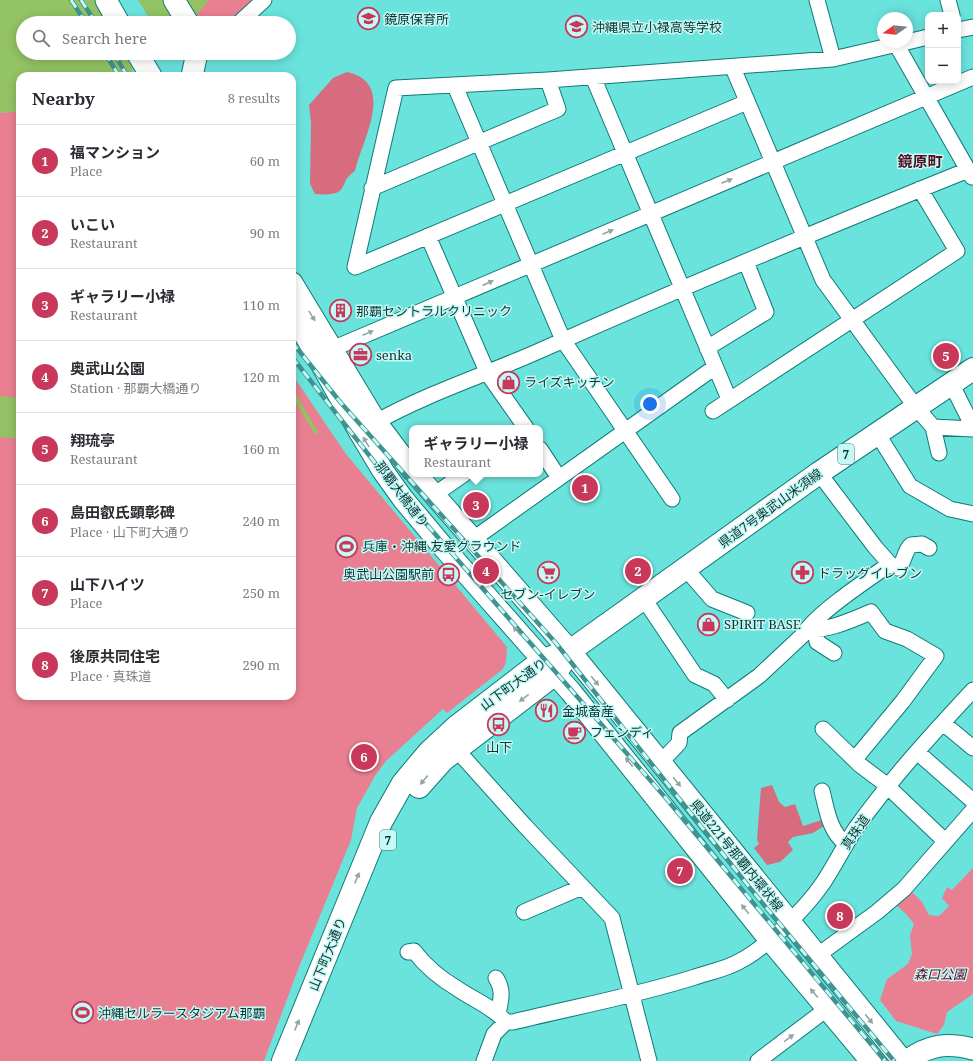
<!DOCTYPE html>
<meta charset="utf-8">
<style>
body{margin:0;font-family:"Noto Serif","Noto Sans JP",serif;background:#f2f2f3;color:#2b2b33}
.controls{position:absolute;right:12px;top:12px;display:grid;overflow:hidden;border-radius:8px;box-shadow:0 2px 10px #0003}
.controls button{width:36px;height:36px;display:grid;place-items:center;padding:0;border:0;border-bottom:1px solid #e1e1e2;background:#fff;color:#2b2b33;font:20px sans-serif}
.compass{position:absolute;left:877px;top:12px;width:36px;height:36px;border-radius:50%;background:#fff;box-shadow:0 2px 10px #0003;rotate:255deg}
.you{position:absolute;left:650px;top:404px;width:14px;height:14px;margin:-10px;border:3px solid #fff;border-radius:50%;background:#1a73e8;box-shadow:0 0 0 6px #1a73e833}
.badge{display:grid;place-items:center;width:26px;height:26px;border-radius:50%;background:#c7385b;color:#fff;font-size:13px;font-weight:700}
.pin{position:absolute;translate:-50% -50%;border:2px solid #fff;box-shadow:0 1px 4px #0006}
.popup{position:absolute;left:409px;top:425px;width:134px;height:52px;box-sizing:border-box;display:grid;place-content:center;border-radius:8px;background:#fff;filter:drop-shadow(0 1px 3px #0005);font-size:13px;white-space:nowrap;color:#7c7c81}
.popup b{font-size:15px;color:#2b2b33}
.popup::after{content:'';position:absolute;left:50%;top:100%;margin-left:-8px;border:8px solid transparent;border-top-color:#fff}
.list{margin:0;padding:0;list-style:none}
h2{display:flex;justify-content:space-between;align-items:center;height:52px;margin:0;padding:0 16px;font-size:17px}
h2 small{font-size:13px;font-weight:400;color:#7c7c81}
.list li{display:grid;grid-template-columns:26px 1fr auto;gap:12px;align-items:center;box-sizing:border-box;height:72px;padding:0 16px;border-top:1px solid #e1e1e2}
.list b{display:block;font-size:15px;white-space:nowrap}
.list p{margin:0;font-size:13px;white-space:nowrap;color:#7c7c81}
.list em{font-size:13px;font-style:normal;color:#7c7c81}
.icon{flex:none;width:22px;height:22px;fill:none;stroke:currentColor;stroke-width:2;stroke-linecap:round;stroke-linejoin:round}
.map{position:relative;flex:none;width:973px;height:1061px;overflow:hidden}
.search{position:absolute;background:#fff;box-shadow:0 2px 10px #0003;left:16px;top:16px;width:280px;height:44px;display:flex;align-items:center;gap:10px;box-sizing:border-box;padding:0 14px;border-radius:22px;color:#7c7c81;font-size:15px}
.panel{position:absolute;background:#fff;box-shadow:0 2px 10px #0003;left:16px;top:72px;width:280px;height:628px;border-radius:12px}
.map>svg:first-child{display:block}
.green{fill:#e98091}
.forest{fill:#d76c7e}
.water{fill:#93c364}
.pier{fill:#6ae3dd}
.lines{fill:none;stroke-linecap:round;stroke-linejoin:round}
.stream{stroke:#93c364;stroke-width:4}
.minor-casing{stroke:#0f7a77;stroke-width:17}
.secondary-casing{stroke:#0f7a77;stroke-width:23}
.primary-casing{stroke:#0f7a77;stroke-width:24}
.minor{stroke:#fff;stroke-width:15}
.secondary{stroke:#fff;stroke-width:21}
.primary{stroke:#fff;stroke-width:22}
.rail-casing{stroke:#3f9490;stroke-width:4.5}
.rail{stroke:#c4f9f5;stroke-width:3;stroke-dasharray:9;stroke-linecap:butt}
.oneway{fill:#92a4a3}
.labels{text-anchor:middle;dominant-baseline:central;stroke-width:3;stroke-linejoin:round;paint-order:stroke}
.shield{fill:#c4f9f5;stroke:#436f6d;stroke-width:1}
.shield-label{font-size:12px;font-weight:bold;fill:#0c3433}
.poi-label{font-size:13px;fill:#0c3433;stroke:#c4f9f5;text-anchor:start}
.street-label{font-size:13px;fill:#0c3433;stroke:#c4f9f5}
.park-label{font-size:13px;font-style:italic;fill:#670023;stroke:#c4f9f5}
.quarter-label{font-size:15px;font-weight:bold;fill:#530e20;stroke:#c4f9f5}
</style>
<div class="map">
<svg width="973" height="1061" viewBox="0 0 973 1061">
<rect width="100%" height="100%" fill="#6ae3dd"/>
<path class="green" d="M207,0h47l-25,23h-41z
M20,111v585h272v-322l54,80 161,193 -1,15 -3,7 -56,44 -4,-4 -57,52 -11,15 -18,32 -6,32 -52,127 -35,94h-264v-948z
M973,868v126l-26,18 -3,13 -7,9 -41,-13 -16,-21 7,-21 21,-15 4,-10 -2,-19 4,-11 -8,-10 -10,-9 15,-14 11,11 7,13 10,1 10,-10 -7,-8 5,-11 5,3z"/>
<path class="forest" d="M347,72c50,11 15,68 8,99 -19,12 -2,26 -40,23l-5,-10 1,-61 -2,-18 24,-27z
M772,785l7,17 6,5 10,-3 8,22 22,-7 2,5 -14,9 -20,4 -5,5 5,8 -13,12 -13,3 -13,-17 5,-4 -2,-5 4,-51z"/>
<path class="water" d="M0,0h209l-19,23h-167v30h132l-23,14v6l-6,3h-106v35l-20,2z
M0,396l20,2v41l-20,-2z"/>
<path class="pier" d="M95,0h43l14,23h-43z"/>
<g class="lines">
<path class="stream" d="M292,392l24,40"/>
<defs>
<path id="minor" d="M817,0l16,59
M948,0l4,15
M239,23l25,-23
M958,30l15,-3
M907,42l21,-5
M896,44l76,133
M733,68l90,212 92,126 18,21 40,2
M593,77l136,322
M455,86l108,254 109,159
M372,188l186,-79 -10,-29
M428,236l60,138 38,54
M355,267l41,-179 152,-8 285,-21 73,-17
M355,267l392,-165
M707,348l59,-36 -20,-50
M332,349l641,-272
M951,383l22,44
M713,411l244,-160 -37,-62
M376,422c52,-29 109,-47 163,-71 142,-63 285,-123 429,-181
M933,427l6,26
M877,433l33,53 40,23 23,5
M540,449l19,29
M434,495l30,-21
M472,540l243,-173
M890,564l8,4c7,-6 6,-17 13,-23l11,-1 7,4
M686,569l26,30 35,14
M644,599l51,76 19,9 13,16
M807,629c22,2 44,-9 64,-17l14,19 22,8 29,17 -33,45 -48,58
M816,630l1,12 17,11
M943,723l30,25
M823,729l37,36 24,18 61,58
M456,749l69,77 87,92 37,143
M917,752l56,49
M661,762l18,-19 1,-10 79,-57 46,-43c10,-19 65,-55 85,-69l-15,-17 -56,-74
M822,791c5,19 7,40 24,53
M524,912l51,-22 8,-2
M408,952l6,-1c12,16 27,28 44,38 16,11 35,18 48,33
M818,955l59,-43 27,-23 69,-79
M496,978c8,12 5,22 2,36
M484,1061l10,-27 12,-12h7c61,-15 122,-26 182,-45 14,-5 32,-8 45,-16 27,-14 66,-53 83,-78 12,-18 21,-37 33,-55 35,-49 76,-94 117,-138
M758,1061l70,-53"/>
<path id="secondary" d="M106,0l13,23
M174,0l14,23
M137,53l14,23
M192,76l5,-23
M292,283l84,139 36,48
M292,312l67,119 24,40 20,28 41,49 127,144 198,247 102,122
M416,474l154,177 333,410
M906,1061c23,-16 40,-19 67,-12"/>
<path id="primary" d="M419,787l24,-27 112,-86 15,-23
M283,1061l98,-239 22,-39 26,-31 27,-25 87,-67 27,-9 249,-178 154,-104"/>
</defs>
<use href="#minor" class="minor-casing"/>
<use href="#secondary" class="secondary-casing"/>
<use href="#primary" class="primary-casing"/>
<use href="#minor" class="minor"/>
<use href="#secondary" class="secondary"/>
<use href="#primary" class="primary"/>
<defs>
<path id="rail" d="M71,0l15,23
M81,0l15,23
M105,53l14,23
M114,53l13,23
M292,342l49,61 214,239 195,246 144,173
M292,357l102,130 270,309 221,265"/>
</defs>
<use href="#rail" class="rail-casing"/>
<use href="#rail" class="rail"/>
</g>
<defs><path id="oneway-solid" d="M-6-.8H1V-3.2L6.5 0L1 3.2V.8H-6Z"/></defs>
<g class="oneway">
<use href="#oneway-solid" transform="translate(727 181) rotate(-23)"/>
<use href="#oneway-solid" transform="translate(608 232) rotate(-23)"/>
<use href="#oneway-solid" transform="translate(488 283) rotate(-24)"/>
<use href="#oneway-solid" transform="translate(312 316) rotate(58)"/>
<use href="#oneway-solid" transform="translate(368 333) rotate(-22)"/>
<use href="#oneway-solid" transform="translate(366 442) rotate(-121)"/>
<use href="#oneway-solid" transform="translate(517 631) rotate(-131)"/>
<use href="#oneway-solid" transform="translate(595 681) rotate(51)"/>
<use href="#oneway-solid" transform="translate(524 698) rotate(142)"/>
<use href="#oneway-solid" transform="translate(629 762) rotate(-129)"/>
<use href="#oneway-solid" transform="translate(424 780) rotate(130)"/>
<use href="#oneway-solid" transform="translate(677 782) rotate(51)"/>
<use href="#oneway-solid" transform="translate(357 878) rotate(-68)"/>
<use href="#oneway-solid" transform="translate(745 909) rotate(-129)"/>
<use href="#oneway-solid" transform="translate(814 993) rotate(-130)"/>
<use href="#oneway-solid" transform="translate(869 1019) rotate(51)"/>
<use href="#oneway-solid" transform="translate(297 1025) rotate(-68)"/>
<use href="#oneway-solid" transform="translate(789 1038) rotate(-37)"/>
</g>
<defs>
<symbol id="school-ring" viewBox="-11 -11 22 22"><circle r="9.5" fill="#c4f9f5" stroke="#c7385b" stroke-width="1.5"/><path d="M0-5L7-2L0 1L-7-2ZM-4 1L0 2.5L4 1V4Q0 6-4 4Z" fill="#c7385b"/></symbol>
<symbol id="building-ring" viewBox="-11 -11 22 22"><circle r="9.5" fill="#c4f9f5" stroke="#c7385b" stroke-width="1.5"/><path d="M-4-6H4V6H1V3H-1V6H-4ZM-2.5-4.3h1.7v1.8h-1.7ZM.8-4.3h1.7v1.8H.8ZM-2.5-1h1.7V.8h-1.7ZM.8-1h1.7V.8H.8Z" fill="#c7385b"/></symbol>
<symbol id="office-ring" viewBox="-11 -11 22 22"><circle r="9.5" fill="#c4f9f5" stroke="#c7385b" stroke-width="1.5"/><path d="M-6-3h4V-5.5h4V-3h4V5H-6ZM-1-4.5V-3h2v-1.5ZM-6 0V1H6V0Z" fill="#c7385b"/></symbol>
<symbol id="shop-ring" viewBox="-11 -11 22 22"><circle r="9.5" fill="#c4f9f5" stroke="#c7385b" stroke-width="1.5"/><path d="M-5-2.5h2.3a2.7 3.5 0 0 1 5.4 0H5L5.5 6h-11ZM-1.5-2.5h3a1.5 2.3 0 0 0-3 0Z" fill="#c7385b"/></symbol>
<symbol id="stadium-ring" viewBox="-11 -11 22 22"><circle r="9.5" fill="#c4f9f5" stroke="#c7385b" stroke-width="1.5"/><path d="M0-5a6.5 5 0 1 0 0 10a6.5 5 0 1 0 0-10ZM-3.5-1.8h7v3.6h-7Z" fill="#c7385b"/></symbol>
<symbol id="supermarket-ring" viewBox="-11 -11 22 22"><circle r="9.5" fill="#c4f9f5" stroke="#c7385b" stroke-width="1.5"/><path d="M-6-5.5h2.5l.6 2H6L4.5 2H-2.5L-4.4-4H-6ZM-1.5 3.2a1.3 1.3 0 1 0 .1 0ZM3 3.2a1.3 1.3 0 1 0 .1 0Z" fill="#c7385b"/></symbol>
<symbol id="pharmacy-ring" viewBox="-11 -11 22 22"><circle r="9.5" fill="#c4f9f5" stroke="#c7385b" stroke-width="1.5"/><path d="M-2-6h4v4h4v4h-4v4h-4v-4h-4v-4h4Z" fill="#c7385b"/></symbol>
<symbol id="bus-ring" viewBox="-11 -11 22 22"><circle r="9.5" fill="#c4f9f5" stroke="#c7385b" stroke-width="1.5"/><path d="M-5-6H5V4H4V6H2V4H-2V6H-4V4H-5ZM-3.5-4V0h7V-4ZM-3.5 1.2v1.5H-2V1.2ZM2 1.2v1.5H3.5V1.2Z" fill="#c7385b"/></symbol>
<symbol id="restaurant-ring" viewBox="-11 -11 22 22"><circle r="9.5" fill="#c4f9f5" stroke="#c7385b" stroke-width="1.5"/><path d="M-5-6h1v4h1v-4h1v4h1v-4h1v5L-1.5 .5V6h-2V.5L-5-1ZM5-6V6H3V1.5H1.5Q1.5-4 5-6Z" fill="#c7385b"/></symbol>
<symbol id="cafe-ring" viewBox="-11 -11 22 22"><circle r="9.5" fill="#c4f9f5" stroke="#c7385b" stroke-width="1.5"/><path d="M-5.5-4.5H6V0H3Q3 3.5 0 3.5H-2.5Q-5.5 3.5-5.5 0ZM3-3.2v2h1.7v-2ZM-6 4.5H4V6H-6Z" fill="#c7385b"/></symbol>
</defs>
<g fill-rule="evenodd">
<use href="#school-ring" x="356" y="6" width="25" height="25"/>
<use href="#school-ring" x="564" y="14" width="25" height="25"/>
<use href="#building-ring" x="328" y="298" width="25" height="25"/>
<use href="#office-ring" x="348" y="342" width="25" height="25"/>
<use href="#shop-ring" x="496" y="370" width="25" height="25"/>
<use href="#stadium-ring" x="334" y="534" width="25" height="25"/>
<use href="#supermarket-ring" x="536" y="560" width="25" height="25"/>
<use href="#pharmacy-ring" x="790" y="560" width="25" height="25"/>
<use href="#bus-ring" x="436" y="562" width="25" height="25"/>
<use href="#shop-ring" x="696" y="612" width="25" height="25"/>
<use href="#restaurant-ring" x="534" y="698" width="25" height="25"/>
<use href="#bus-ring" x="486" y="712" width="25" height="25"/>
<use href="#cafe-ring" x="562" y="720" width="25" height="25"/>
<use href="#stadium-ring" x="70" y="1000" width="25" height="25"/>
</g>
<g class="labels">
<g class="shield">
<rect x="838" y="444" width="16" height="20" rx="3"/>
<rect x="380" y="830" width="16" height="20" rx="3"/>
</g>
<g class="shield-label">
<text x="846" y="454">7</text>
<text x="388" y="840">7</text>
</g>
<g class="poi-label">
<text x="384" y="19">鏡原保育所</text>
<text x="592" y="27">沖縄県立小禄高等学校</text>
<text x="356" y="311">那覇セントラルクリニック</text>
<text x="376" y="355">senka</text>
<text x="524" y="382">ライズキッチン</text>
<text x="362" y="546">兵庫・沖縄 友愛グラウンド</text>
<text x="818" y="573">ドラッグイレブン</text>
<text x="434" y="574" text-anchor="end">奥武山公園駅前</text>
<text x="548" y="594" text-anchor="middle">セブン-イレブン</text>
<text x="724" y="624">SPIRIT BASE</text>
<text x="562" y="711">金城畜産</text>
<text x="590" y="732">フェンディ</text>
<text x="499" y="747" text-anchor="middle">山下</text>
<text x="98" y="1013">沖縄セルラースタジアム那覇</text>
</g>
<g class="street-label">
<text transform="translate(402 494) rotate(53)">那覇大橋通り</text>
<text transform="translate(770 508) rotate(-36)">県道7号奥武山米須線</text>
<text transform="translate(513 684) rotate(-36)">山下町大通り</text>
<text transform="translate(855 832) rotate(-55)">真珠道</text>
<text transform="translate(737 855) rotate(51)">県道221号那覇内環状線</text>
<text transform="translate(327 954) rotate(-68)">山下町大通り</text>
</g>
<g class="park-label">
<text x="940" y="974">森口公園</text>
</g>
<g class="quarter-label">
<text x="920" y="161">鏡原町</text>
</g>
</g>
</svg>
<div class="controls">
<button>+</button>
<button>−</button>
</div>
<svg class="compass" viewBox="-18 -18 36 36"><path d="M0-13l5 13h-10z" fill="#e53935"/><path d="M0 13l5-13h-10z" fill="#7c7c81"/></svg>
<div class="you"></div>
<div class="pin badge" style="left:585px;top:488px">1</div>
<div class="pin badge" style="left:638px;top:571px">2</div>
<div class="pin badge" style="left:476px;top:505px">3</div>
<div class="popup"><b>ギャラリー小禄</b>Restaurant</div>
<div class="pin badge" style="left:486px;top:571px">4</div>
<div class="pin badge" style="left:946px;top:356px">5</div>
<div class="pin badge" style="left:364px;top:757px">6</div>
<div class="pin badge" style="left:680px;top:871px">7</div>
<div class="pin badge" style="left:840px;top:916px">8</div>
<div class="search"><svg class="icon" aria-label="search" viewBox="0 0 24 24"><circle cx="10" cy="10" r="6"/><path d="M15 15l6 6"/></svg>Search here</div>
<section class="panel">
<h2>Nearby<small>8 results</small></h2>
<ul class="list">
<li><span class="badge">1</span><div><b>福マンション</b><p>Place</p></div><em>60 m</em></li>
<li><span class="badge">2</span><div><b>いこい</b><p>Restaurant</p></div><em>90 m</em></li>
<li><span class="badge">3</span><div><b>ギャラリー小禄</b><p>Restaurant</p></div><em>110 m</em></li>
<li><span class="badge">4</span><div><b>奥武山公園</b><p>Station · 那覇大橋通り</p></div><em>120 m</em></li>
<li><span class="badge">5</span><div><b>翔琉亭</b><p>Restaurant</p></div><em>160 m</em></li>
<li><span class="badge">6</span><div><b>島田叡氏顕彰碑</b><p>Place · 山下町大通り</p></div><em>240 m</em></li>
<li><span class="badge">7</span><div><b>山下ハイツ</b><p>Place</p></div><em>250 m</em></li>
<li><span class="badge">8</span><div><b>後原共同住宅</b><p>Place · 真珠道</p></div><em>290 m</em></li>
</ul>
</section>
</div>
